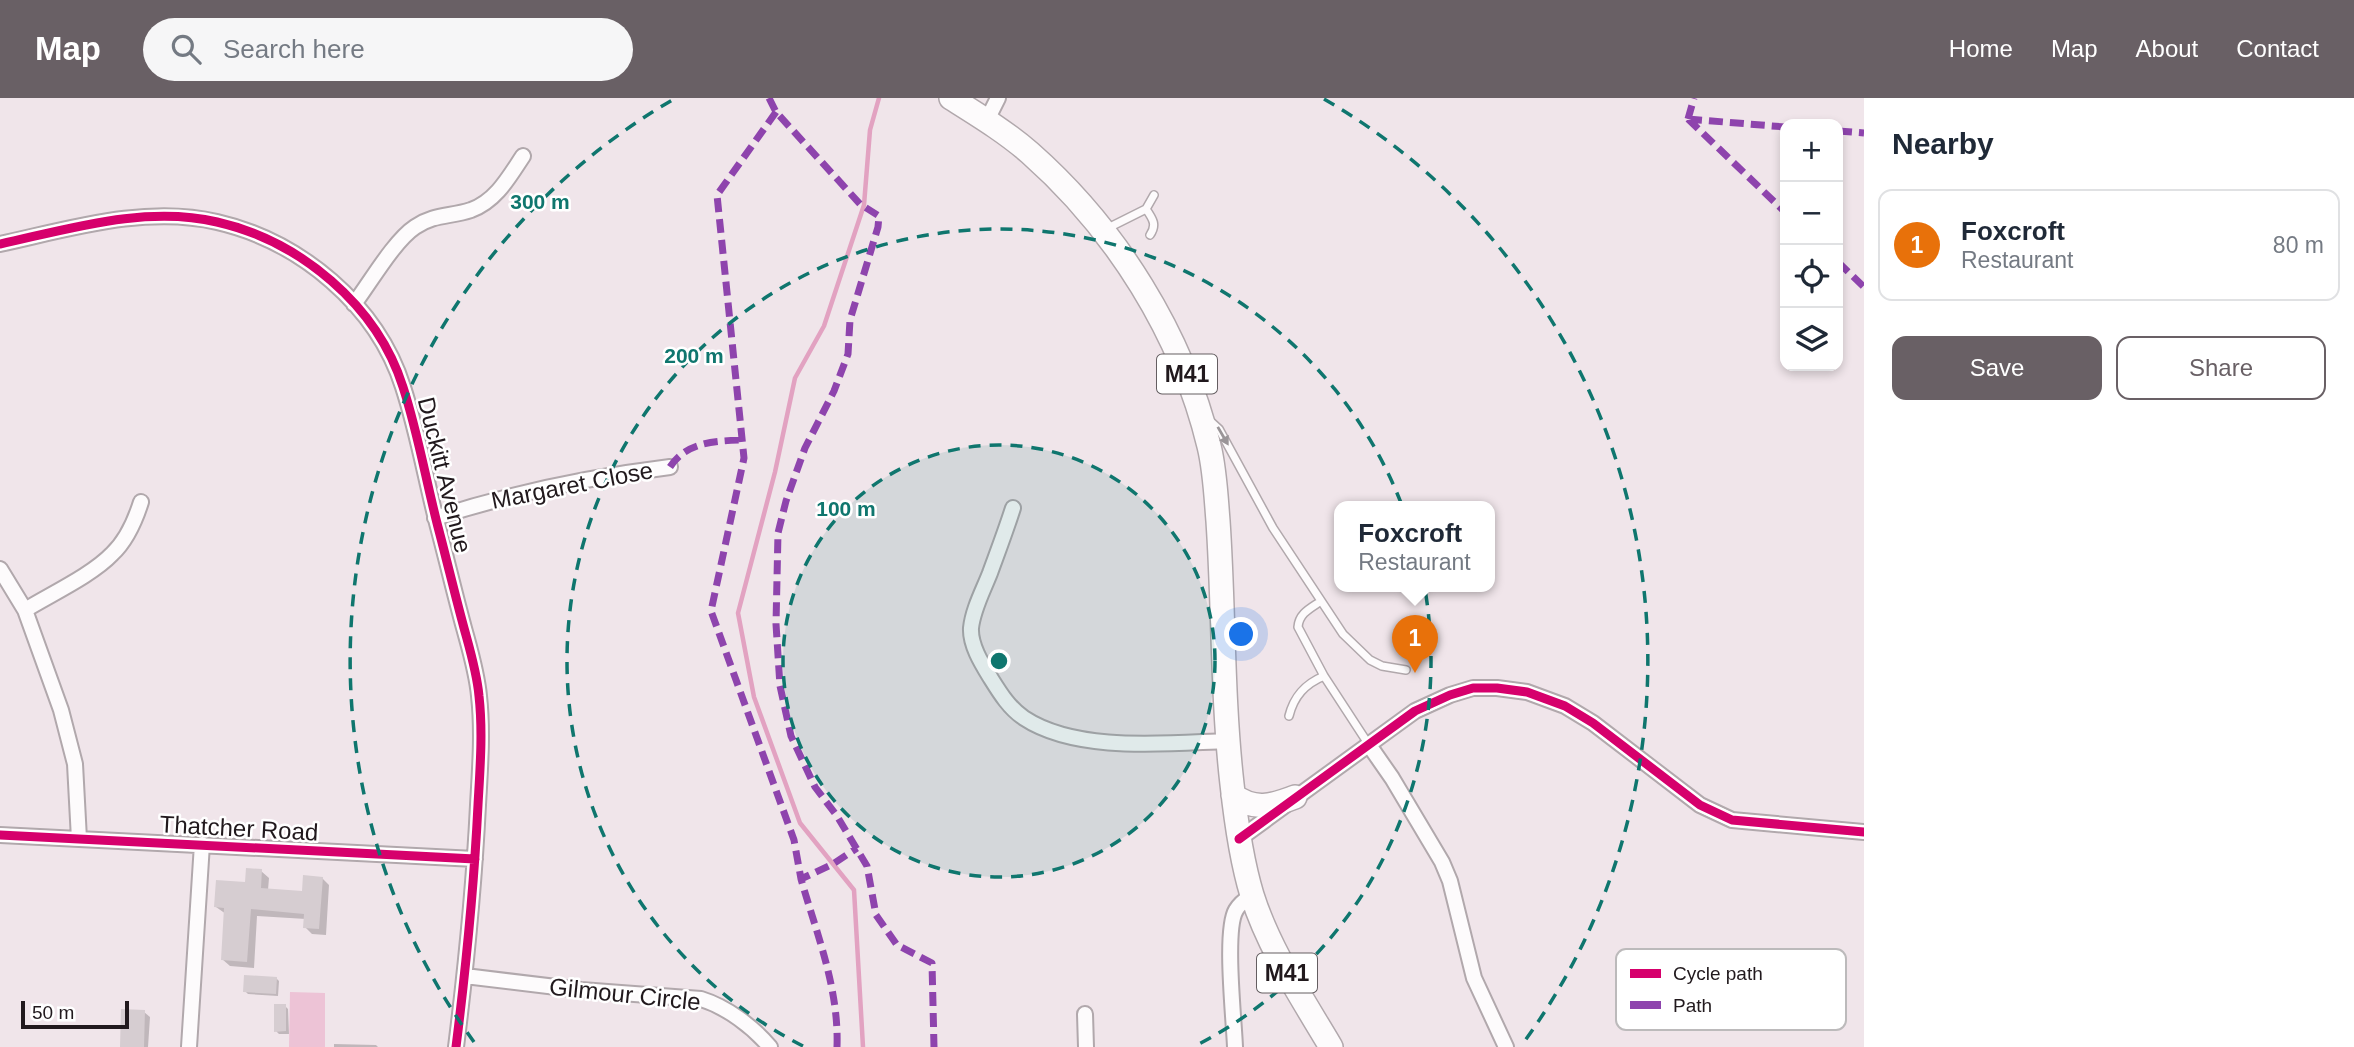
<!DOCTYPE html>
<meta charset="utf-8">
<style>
body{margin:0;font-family:Arial,sans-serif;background:#f6f6f7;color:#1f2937}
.controls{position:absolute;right:21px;top:21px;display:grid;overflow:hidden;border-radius:14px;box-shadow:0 4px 10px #0003}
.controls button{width:63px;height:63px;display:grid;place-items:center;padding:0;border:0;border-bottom:2px solid #e0e1e3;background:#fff;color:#1f2937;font:35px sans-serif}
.scale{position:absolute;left:21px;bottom:18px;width:108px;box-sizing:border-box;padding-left:7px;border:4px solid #21191d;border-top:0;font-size:19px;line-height:24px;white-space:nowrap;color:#21191d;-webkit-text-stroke:5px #fff;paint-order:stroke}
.you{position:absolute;left:1242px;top:537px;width:24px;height:24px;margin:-18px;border:5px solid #fff;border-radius:50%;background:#1a73e8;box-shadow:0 0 0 10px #1a73e833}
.badge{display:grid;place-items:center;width:46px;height:46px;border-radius:50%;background:#696065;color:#fff;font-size:23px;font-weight:700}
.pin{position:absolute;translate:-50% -58px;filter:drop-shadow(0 2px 4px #0008)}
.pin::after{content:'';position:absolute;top:37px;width:24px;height:21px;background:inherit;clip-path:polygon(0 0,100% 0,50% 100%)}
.popup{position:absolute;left:1334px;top:403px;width:161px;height:91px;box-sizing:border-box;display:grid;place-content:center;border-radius:14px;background:#fff;filter:drop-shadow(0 2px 5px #0005);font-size:23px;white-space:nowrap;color:#747a83}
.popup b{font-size:26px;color:#1f2937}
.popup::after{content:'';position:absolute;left:50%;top:100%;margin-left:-14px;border:14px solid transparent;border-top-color:#fff}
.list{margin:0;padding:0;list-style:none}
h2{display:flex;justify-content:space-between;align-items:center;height:91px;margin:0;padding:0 28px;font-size:30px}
h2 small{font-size:23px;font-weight:400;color:#747a83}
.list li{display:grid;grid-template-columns:46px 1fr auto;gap:21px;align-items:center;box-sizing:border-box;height:112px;margin:0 14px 14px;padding:0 14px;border:2px solid #e0e1e3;border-radius:14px}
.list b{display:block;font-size:26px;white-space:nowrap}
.list p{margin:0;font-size:23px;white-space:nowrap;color:#747a83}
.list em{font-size:23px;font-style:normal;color:#747a83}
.actions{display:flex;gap:14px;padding:21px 28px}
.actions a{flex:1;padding:16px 0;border:2px solid #696065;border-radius:14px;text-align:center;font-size:24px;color:#696065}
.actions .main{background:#696065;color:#fff}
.icon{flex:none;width:38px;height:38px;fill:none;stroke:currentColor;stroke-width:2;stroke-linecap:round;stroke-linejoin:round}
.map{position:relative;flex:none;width:1864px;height:949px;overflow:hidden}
header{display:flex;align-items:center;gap:42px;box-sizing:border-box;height:98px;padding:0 35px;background:#696065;color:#fff}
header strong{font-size:33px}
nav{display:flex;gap:38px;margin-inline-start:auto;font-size:24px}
.search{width:490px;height:63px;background:#f6f6f7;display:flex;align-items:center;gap:18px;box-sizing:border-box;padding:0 24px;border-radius:38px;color:#747a83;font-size:26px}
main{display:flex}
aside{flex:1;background:#fff}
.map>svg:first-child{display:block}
.green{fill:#edc3d6}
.shadow{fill:#0003}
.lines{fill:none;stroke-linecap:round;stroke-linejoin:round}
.stream{stroke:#e2a2c1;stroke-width:4.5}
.building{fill:#d6cdd1}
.lane-casing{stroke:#b1a8ac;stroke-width:10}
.street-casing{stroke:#b1a8ac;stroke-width:18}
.primary-casing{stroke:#b1a8ac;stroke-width:26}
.lane{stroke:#fdfbfc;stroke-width:7}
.street{stroke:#fdfbfc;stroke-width:14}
.primary{stroke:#fdfbfc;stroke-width:23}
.quiet{stroke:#8e44ad;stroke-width:7;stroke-dasharray:14 7;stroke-linecap:butt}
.cycleway-casing{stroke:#fff;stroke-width:13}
.cycleway{stroke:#d6006c;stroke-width:9}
.oneway{fill:#9a9598}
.ring{fill:none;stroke:#0f766e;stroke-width:3.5;stroke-dasharray:12 9}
.labels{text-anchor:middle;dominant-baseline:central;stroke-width:5;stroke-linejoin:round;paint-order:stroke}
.shield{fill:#fff;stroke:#645e61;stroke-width:2}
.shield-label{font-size:23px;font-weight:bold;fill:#21191d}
.street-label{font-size:24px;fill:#21191d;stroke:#fff}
.key{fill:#fff;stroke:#bcbabb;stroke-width:2}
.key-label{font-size:19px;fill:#21191d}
.centre{fill:#0f766e;stroke:#fff;stroke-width:3.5}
.ring-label{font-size:21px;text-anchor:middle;font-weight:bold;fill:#0f766e;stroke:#fff;stroke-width:5;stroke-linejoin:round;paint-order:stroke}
</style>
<header>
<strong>Map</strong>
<div class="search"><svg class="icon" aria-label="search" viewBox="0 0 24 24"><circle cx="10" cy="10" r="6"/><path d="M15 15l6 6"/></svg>Search here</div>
<nav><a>Home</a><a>Map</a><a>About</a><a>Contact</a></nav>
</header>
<main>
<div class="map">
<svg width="1864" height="949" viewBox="0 0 1864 949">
<rect width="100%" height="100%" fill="#f0e5ea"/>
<path class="green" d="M290,894l35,1v54h-36z"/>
<path class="shadow" d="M261,773l8,7 -1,12 35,3 19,-15 7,7 -3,50 -14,-1 -7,-7 1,-8 -49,-3 -3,52 -24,-2 -8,-7 4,-45 -10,-7z
M276,880l3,3 -1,15 -30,-2 -3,-3z
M285,908l3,3 1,25h-10l-3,-3z
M144,914l6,5 -2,30h-26z
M334,946l42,1 2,2h-44z"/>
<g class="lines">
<path class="stream" d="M863,949l-9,-157 -54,-67 -46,-126 -16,-84 37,-141 20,-94 29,-52 40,-121 6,-75 9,-32"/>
</g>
<path class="building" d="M246,770l16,1 -1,19 41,3 1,-16 20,2 -4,52 -16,-1 1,-14 -53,-5 -4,53 -26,-2 3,-52 -10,-1 2,-27 29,2z
M244,877l33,2 -1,17 -33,-2z
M274,906h12v27l-12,1z
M121,911l24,1 -1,37h-24z"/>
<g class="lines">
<defs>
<path id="lane" d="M1146,111c7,10 11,16 4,26
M1106,131l40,-20 8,-14
M1207,320l12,11 54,99 70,106 27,26 12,6 24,4
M1321,503c-10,7 -22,12 -23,26l26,49 45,69
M1289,618c5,-20 16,-32 35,-40"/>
<path id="street" d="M987,22l11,-22
M0,146c69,-15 146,-39 217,-22 83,19 160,83 186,165 15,46 23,94 35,140 9,34 17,68 26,101 6,22 13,45 15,68 4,36 1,73 -1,109 -4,81 -12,162 -22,242
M354,206c16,-21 40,-63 61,-77 19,-13 35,-10 56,-17 25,-9 38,-33 52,-54
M1013,410c-7,22 -15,43 -23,65 -7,18 -17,36 -19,55 -1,17 11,36 19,49 10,16 19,31 34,41 53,35 143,25 204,23
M435,420c77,-25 154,-41 235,-51
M0,471l25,41 36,100 14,54 4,75
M25,512c26,-16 67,-35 87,-56 15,-14 23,-33 29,-52
M1369,647l23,33 50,84 8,19 24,97 32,69
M0,737l475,24
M1239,741l176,-128 35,-16 23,-7h24l30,4 38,14 28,17 107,82 32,15 132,12
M465,878l116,14 120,9c26,8 52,28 69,48
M1085,916l1,33
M189,949l13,-203
M1235,949c-1,-28 -11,-117 1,-137 4,-7 10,-11 16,-15"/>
<path id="primary" d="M951,0c27,17 55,34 79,55 86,76 152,181 179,293 6,24 7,51 9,75 6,87 4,175 14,263 4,37 9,75 20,111 17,54 50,103 79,152
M1233,697c21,16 39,11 62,2"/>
</defs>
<use href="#lane" class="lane-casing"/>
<use href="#street" class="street-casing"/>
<use href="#primary" class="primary-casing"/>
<use href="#lane" class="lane"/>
<use href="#street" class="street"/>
<use href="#primary" class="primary"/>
<path class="quiet" d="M769,0l7,14 84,92 19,12 -1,11 -28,93 -2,34 -14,37 -29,57 -19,53 -8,32 -2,91 4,62 11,50 24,51 22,29 30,50 9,49 21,30 35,18 2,84
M776,14l-59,83 27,263 -33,153 83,229 7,39
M1688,21l97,93
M1688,21l97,8
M1688,21l6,-21
M1838,33l26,2
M1838,164l26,25
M670,369c16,-25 45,-26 72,-27
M837,949c2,-59 -20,-112 -36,-168l32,-15 24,-16"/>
<defs>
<path id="cycleway" d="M0,146c69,-15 146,-39 217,-22 83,19 160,83 186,165 15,46 23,94 35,140 9,34 17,68 26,101 6,22 13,45 15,68 4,36 1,73 -1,109 -4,81 -12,162 -22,242
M0,737l475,24
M1239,741l176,-128 35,-16 23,-7h24l30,4 38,14 28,17 107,82 32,15 132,12"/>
</defs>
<use href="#cycleway" class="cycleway-casing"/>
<use href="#cycleway" class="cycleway"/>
</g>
<defs><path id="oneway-solid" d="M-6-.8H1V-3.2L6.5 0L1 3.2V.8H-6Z" transform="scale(1.75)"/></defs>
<use class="oneway" href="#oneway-solid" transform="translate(1223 338) rotate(60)"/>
<circle cx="999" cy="563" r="216" fill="#0f766e" fill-opacity=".12"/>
<g class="ring">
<circle cx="999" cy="563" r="216"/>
<path d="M803 948A432 432 0 1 1 1195 948"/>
<path d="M474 944A649 649 0 0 1 674 1M1324 1A649 649 0 0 1 1524 944"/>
</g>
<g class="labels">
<g class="shield">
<rect x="1157" y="256.5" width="60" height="39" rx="5"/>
<rect x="1257" y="855.5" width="60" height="39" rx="5"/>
</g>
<g class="shield-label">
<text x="1187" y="276">M41</text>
<text x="1287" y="875">M41</text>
</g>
<g class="street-label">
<text transform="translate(445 377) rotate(76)">Duckitt Avenue</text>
<text transform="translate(572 387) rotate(-11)">Margaret Close</text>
<text transform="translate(239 730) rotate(3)">Thatcher Road</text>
<text transform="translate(625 896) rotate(6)">Gilmour Circle</text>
</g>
</g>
<rect x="1616" y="851" width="230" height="81" rx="10" class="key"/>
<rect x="1630" y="871" width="31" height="9" fill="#d6006c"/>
<rect x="1630" y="903" width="31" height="8" fill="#8e44ad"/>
<g class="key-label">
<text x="1673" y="882">Cycle path</text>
<text x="1673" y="914">Path</text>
</g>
<circle cx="999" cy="563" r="10" class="centre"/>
<g class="ring-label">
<text x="540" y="111">300 m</text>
<text x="694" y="265">200 m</text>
<text x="846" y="418">100 m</text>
</g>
</svg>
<div class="controls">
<button>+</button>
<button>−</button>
<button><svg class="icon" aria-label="locate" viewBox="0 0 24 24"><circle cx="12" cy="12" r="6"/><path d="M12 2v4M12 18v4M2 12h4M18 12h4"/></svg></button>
<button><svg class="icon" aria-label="layers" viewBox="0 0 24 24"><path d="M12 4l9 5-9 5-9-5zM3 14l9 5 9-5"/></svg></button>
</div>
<div class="scale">50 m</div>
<div class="you"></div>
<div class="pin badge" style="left:1415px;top:575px;background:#e8710a">1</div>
<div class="popup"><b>Foxcroft</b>Restaurant</div>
</div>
<aside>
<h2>Nearby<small></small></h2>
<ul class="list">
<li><span class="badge" style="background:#e8710a">1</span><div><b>Foxcroft</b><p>Restaurant</p></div><em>80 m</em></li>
</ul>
<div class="actions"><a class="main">Save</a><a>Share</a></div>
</aside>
</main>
